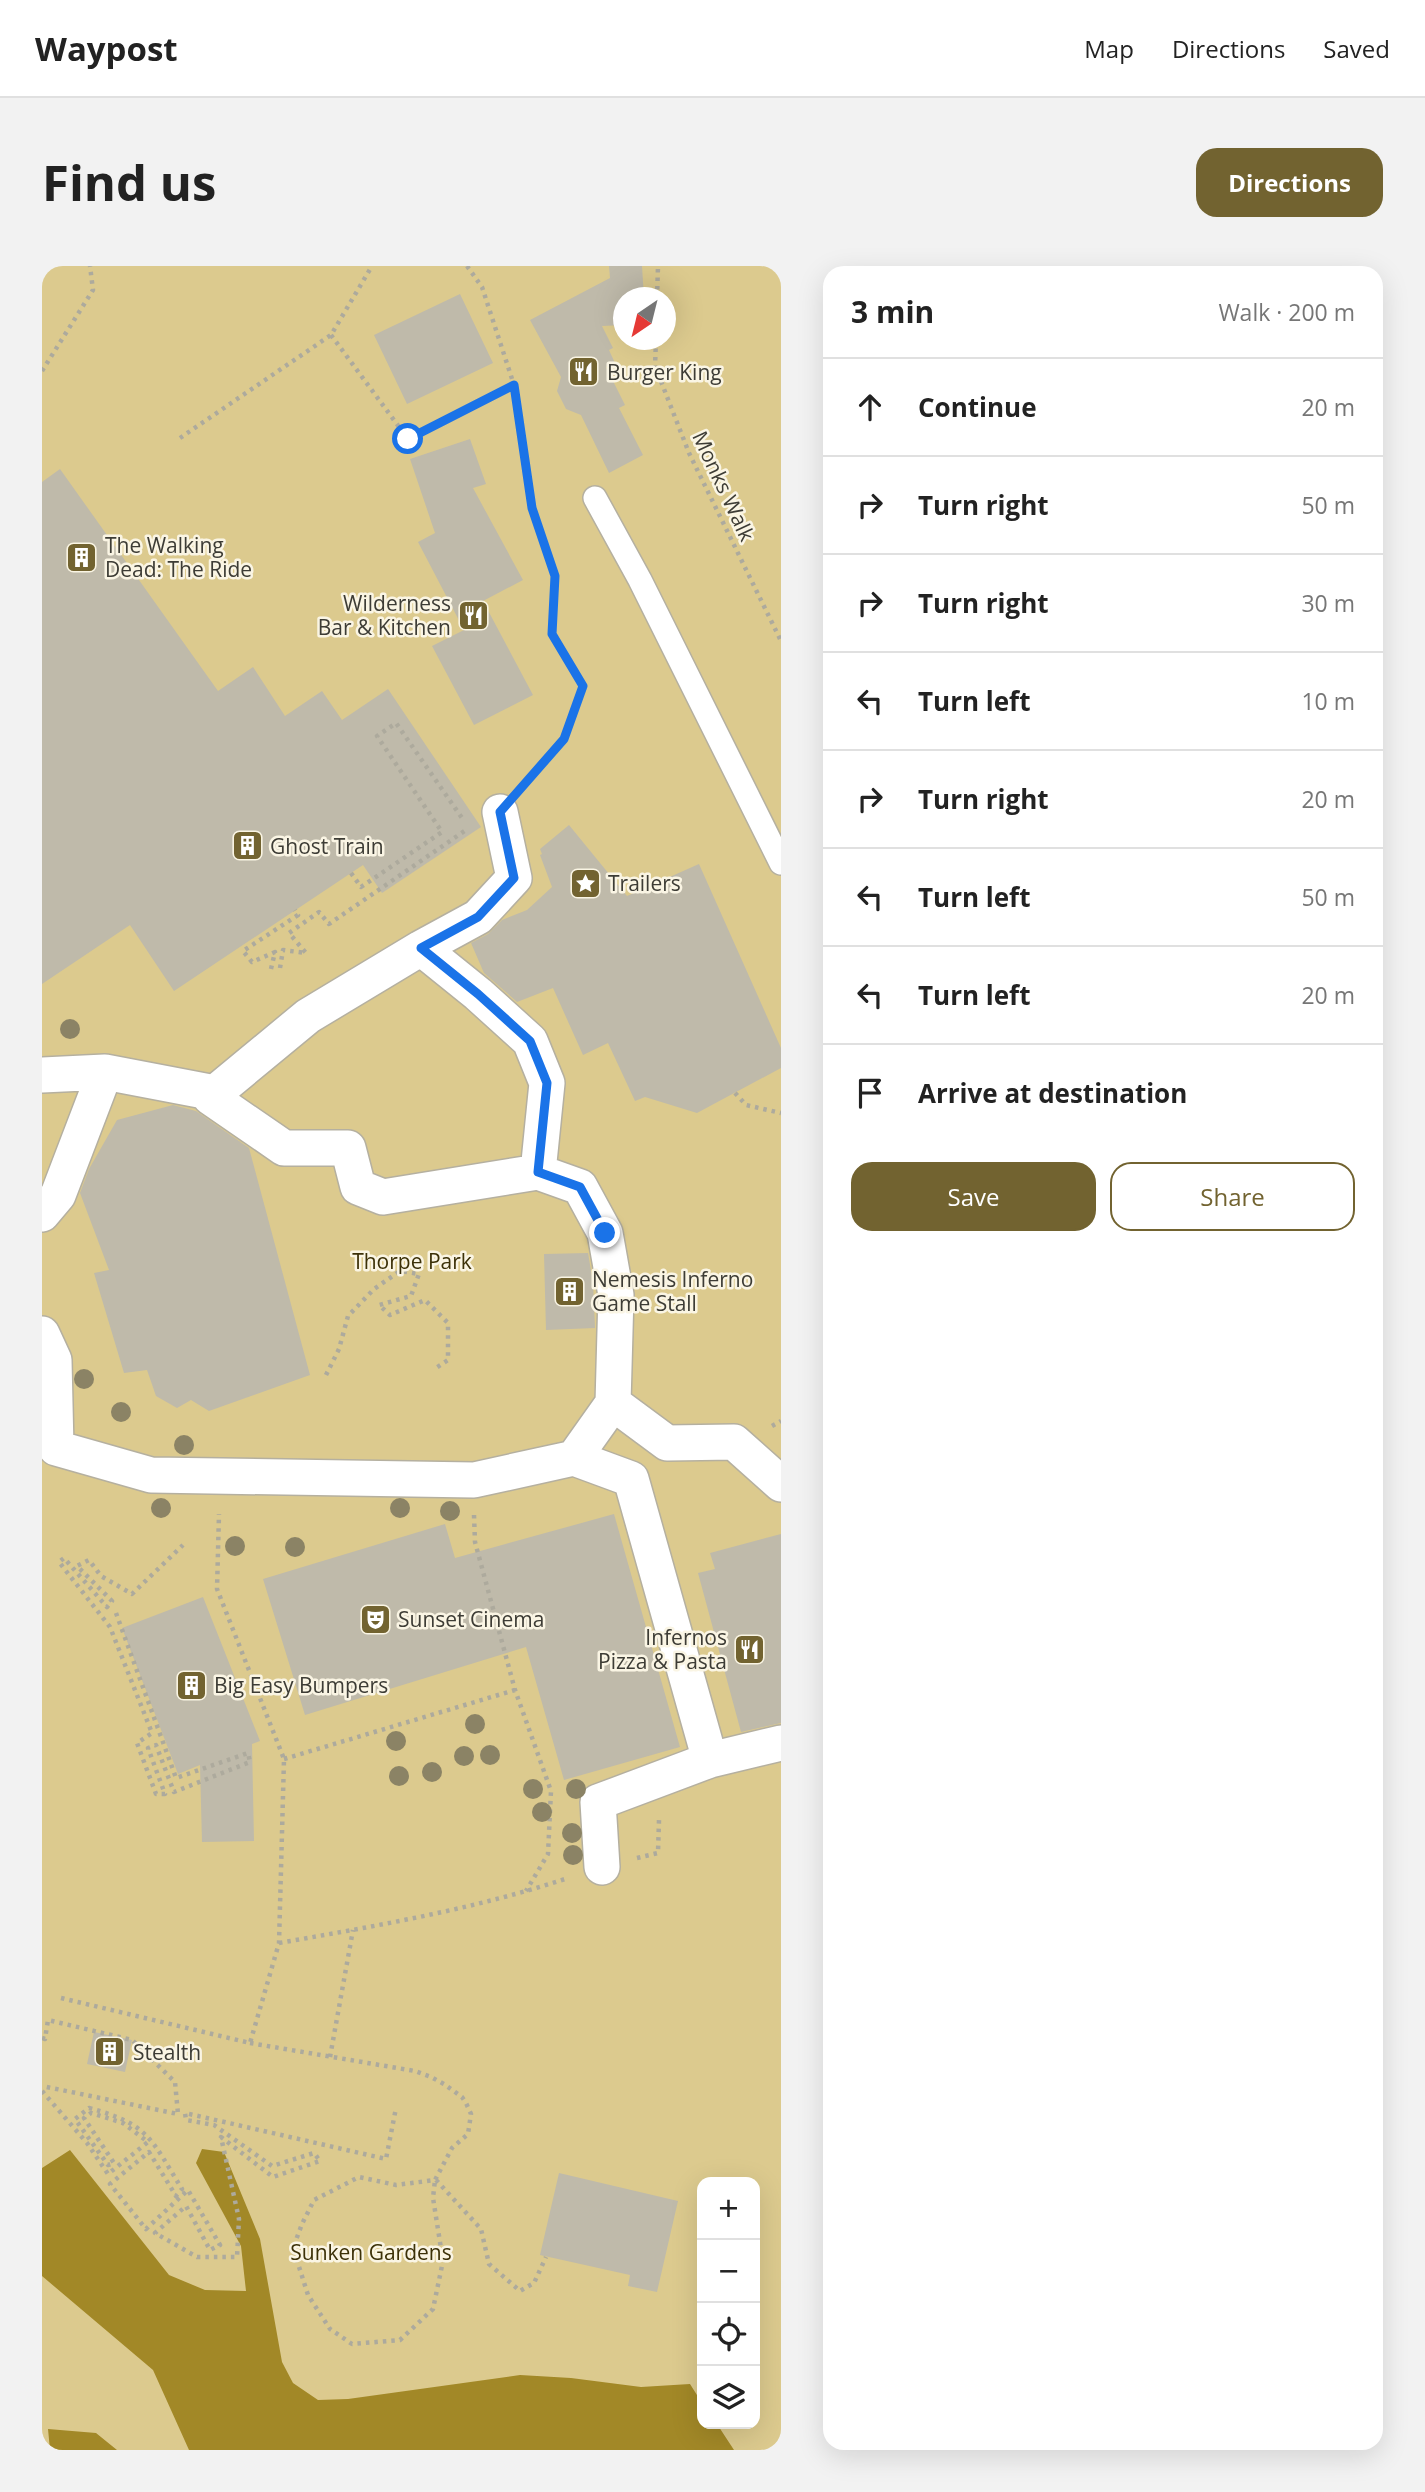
<!DOCTYPE html>
<meta charset="utf-8">
<style>
body{margin:0;font-family:"Open Sans",sans-serif;background:#f2f2f2;color:#222}
.controls{position:absolute;right:21px;bottom:21px;display:grid;overflow:hidden;border-radius:14px;box-shadow:0 7px 28px #0002}
.controls button{width:63px;height:63px;display:grid;place-items:center;padding:0;border:0;border-bottom:2px solid #e0e0e0;background:#fff;color:#222;font:35px sans-serif}
.compass{position:absolute;left:571px;top:21px;width:63px;height:63px;border-radius:50%;background:#fff;box-shadow:0 7px 28px #0002;rotate:215deg}
.stop{position:absolute;width:21px;height:21px;margin:-16px;border:5px solid #1a73e8;border-radius:50%;background:#fff}
.stop.end{background:#1a73e8;border-color:#fff;box-shadow:0 2px 7px #0008}
.list{margin:0;padding:0;list-style:none}
h2{display:flex;justify-content:space-between;align-items:center;height:91px;margin:0;padding:0 28px;font-size:30px}
h2 small{font-size:23px;font-weight:400;color:#767676}
.list li{display:grid;grid-template-columns:46px 1fr auto;gap:21px;align-items:center;box-sizing:border-box;height:98px;padding:0 28px;border-top:2px solid #e0e0e0}
.list b{display:block;font-size:26px;white-space:nowrap}
.list em{font-size:23px;font-style:normal;color:#767676}
.actions{display:flex;gap:14px;padding:21px 28px}
.actions a{flex:1;padding:16px 0;border:2px solid #726330;border-radius:21px;text-align:center;font-size:24px;color:#726330}
.actions .main{background:#726330;color:#fff}
.icon{flex:none;width:38px;height:38px;fill:none;stroke:currentColor;stroke-width:2;stroke-linecap:round;stroke-linejoin:round}
.map{position:relative;flex:none;width:739px;height:2184px;overflow:hidden;border-radius:21px}
header{display:flex;align-items:center;gap:42px;box-sizing:border-box;height:98px;padding:0 35px;background:#fff;border-bottom:2px solid #e0e0e0}
header strong{font-size:33px}
nav{display:flex;gap:38px;margin-inline-start:auto;font-size:24px}
.intro{display:flex;align-items:center;justify-content:space-between;box-sizing:border-box;height:168px;padding:0 42px}
h1{margin:0;font-size:49px}
.button{padding:18px 32px;border-radius:21px;background:#726330;color:#fff;font-size:24px;font-weight:700}
main{display:flex;gap:42px;padding:0 42px}
aside{flex:1;background:#fff;border-radius:21px;box-shadow:0 7px 28px #0002}
.map>svg:first-child{display:block}
.green{fill:#dcca8e;fill-rule:evenodd}
.water{fill:#a28827}
.building{fill:#bfbaaa}
.lines{fill:none;stroke-linecap:round;stroke-linejoin:round}
.service-casing{stroke:#b5b0a0;stroke-width:26}
.pedestrian-casing{stroke:#b5b0a0;stroke-width:38}
.path{stroke:#adaa9d;stroke-width:4.5;stroke-dasharray:3.5 5;stroke-linecap:butt}
.service{stroke:#fff;stroke-width:23}
.pedestrian{stroke:#fff;stroke-width:35}
.tree{fill:#8b8365}
.route{stroke:#1a73e8;stroke-width:9}
.labels{text-anchor:middle;dominant-baseline:central;stroke-width:5;stroke-linejoin:round;paint-order:stroke}
.poi-label{font-size:21px;fill:#3d3c35;stroke:#faf5e4;text-anchor:start}
.street-label{font-size:21px;fill:#3d3c35;stroke:#faf5e4}
.park-label{font-size:21px;fill:#3c3108;stroke:#faf5e4}
</style>
<header>
<strong>Waypost</strong>
<nav><a>Map</a><a>Directions</a><a>Saved</a></nav>
</header>
<div class="intro"><h1>Find us</h1><a class="button">Directions</a></div>
<main>
<div class="map">
<svg width="739" height="2184" viewBox="0 0 739 2184">
<rect width="100%" height="100%" fill="#ece7d7"/>
<path class="green" d="M0,0h739v2184h-739zM582,32h42v42h-42zM660,1916h53v242h-53z"/>
<path class="water" d="M160,1883l22,3 36,87 22,123 11,21 25,17 30,-1 172,-24 51,3 70,9 49,-3 12,19v21h15l17,26h-545l-36,-80 -111,-94v-108l28,-18 99,125 36,15 41,1 -5,-45 -45,-83z
M6,2163l48,4 21,17h-67z"/>
<path class="building" d="M567,0h33l2,32h-20v27l-22,1 11,22 -4,2 6,13 -9,4 19,38 -6,3 24,47 -34,18 -28,-58 -15,-6 -9,-18 4,-14 -31,-57 80,-42z
M418,28l33,69 -86,41 -33,-69z
M428,173l16,45 -13,4 50,92 -40,21 50,94 -59,30 -42,-79 32,-16 -46,-88 17,-9 -25,-74z
M18,203l158,222 35,-24 32,49 37,-25 20,29 46,-31 93,138 -99,66 -19,-28 -189,126 -44,-66 -88,59v-502z
M527,559l58,71 72,-32 82,184v20l-84,45 -52,-16 -10,4 -27,-58 -25,12 -30,-67 -36,14 -33,-29 -13,-30 17,-9 14,-14 25,-10 25,-23 -12,-32 2,-1 -2,-5z
M131,839l23,6 53,37 61,227 -101,36 -18,-11 -14,8 -21,-12 -9,-26 -23,3 -30,-100 15,-3 -29,-77 9,-24 28,-49z
M546,987l5,29 2,46 -49,2 -2,-76z
M572,1248l66,233 -116,33 -38,-133 -221,68 -42,-136 182,-55 10,34z
M739,1268v189l-40,9 -43,-159 17,-4 -5,-16z
M161,1331l57,144 -8,3 2,97 -52,1 -2,-77 -22,9 -56,-146z
M52,1766l38,8 -7,32 -38,-8z
M517,1907l119,28 -21,91 -29,-6 2,-11 -90,-20z"/>
<g class="lines">
<defs>
<path id="service" d="M553,232l45,82 141,283"/>
<path id="pedestrian" d="M379,682l57,46 52,47 17,42 -9,89
M0,809l63,-3
M0,948l16,-19 47,-123 110,21
M0,1068l12,26 2,88 95,27 323,5 100,-22 39,-55 3,-108 -11,-62 -25,-46 -42,-15 -155,25 -25,-10 -10,-39h-64l-74,-51 98,-81 113,-68 57,-31 36,-39 -14,-66
M571,1137l54,40 67,-1 47,42
M532,1192l57,21 79,281
M560,1601l-4,-65 112,-42 71,-17"/>
</defs>
<use href="#service" class="service-casing"/>
<use href="#pedestrian" class="pedestrian-casing"/>
<path class="path" d="M425,0l15,21 32,98 18,123 23,68 -3,58 31,52 -19,53 -40,46
M615,32l1,-32
M289,69l77,104 106,-54
M614,74l-1,26 34,87 92,188
M0,105l51,-81 -3,-24
M138,172l151,-103 41,-69
M309,607l10,14 81,-55 -65,-96 19,-13 66,95
M238,702l3,-18 23,3 -17,-20 30,-21 10,12 137,-94
M229,703l4,-17 -23,10 -9,-11 55,-36 -3,-5
M693,827l11,12 35,8
M284,1109l13,-26 9,-33 26,-27 26,-18 19,3 -8,22 -32,9 11,10 35,-15 23,23v37l-12,8
M730,1160l9,-5
M432,1249l1,27 40,148 36,101 -3,63 -22,37
M74,1347l60,165 72,-25 2,9 -76,30 -18,-47 -8,3 17,46h-9l-19,-51 15,-10 -42,-106 -51,-65 5,-4 43,49 5,-6 -35,-35 12,-6 12,16 31,18 51,-49
M242,1493l231,-69
M595,1592l21,-5 1,-33
M237,1677c97,-17 196,-34 289,-65
M19,1732l189,45 29,-100 5,-184 -67,-170 2,-75
M0,1772l3,1 3,-19 84,20 43,42 3,32 -136,-28
M208,1777l165,28 16,6 13,7 18,13 4,6 5,11 -3,20 -16,14 -17,32 -39,5 -37,-8 -45,23 -12,24 -9,24 15,47 22,34 22,15 48,-4 33,-31 10,-48 -10,-63 2,-18
M288,1791l23,-127
M0,1825l45,52 21,31 40,-32 -25,-19 -32,-10 -7,5 30,45 -6,2 -33,-46 14,-11c60,16 62,31 93,81l-6,7 -27,-44 -39,32 36,45 42,-39 32,55 -10,5 -24,-44 -31,27 42,24h40l2,-38 -18,-82 52,40 47,-16 -6,-8 -42,13 -58,-41 -28,-5 -1,-7 201,46 10,-51
M394,1914l45,49 8,35 31,27 14,-8 12,-26"/>
<use href="#service" class="service"/>
<use href="#pedestrian" class="pedestrian"/>
</g>
<g class="tree">
<circle cx="28" cy="763" r="10"/>
<circle cx="42" cy="1113" r="10"/>
<circle cx="79" cy="1146" r="10"/>
<circle cx="142" cy="1179" r="10"/>
<circle cx="119" cy="1242" r="10"/>
<circle cx="358" cy="1242" r="10"/>
<circle cx="408" cy="1245" r="10"/>
<circle cx="193" cy="1280" r="10"/>
<circle cx="253" cy="1281" r="10"/>
<circle cx="433" cy="1458" r="10"/>
<circle cx="354" cy="1475" r="10"/>
<circle cx="448" cy="1489" r="10"/>
<circle cx="422" cy="1490" r="10"/>
<circle cx="390" cy="1506" r="10"/>
<circle cx="357" cy="1510" r="10"/>
<circle cx="491" cy="1523" r="10"/>
<circle cx="534" cy="1523" r="10"/>
<circle cx="500" cy="1546" r="10"/>
<circle cx="530" cy="1567" r="10"/>
<circle cx="531" cy="1589" r="10"/>
</g>
<g class="lines">
<path class="route" d="M366,173l106,-54 18,123 23,68 -3,58 31,52 -19,53 -64,73 14,66 -36,39 -57,31 57,46 52,47 17,42 -9,89 42,15 25,46"/>
</g>
<defs>
<symbol id="restaurant-square" viewBox="-11 -11 22 22"><rect x="-9" y="-9" width="18" height="18" rx="4" fill="#726330" stroke="#faf5e4"/><path d="M-5-6h1v4h1v-4h1v4h1v-4h1v5L-1.5 .5V6h-2V.5L-5-1ZM5-6V6H3V1.5H1.5Q1.5-4 5-6Z" fill="#fff"/></symbol>
<symbol id="building-square" viewBox="-11 -11 22 22"><rect x="-9" y="-9" width="18" height="18" rx="4" fill="#726330" stroke="#faf5e4"/><path d="M-4-6H4V6H1V3H-1V6H-4ZM-2.5-4.3h1.7v1.8h-1.7ZM.8-4.3h1.7v1.8H.8ZM-2.5-1h1.7V.8h-1.7ZM.8-1h1.7V.8H.8Z" fill="#fff"/></symbol>
<symbol id="sight-square" viewBox="-11 -11 22 22"><rect x="-9" y="-9" width="18" height="18" rx="4" fill="#726330" stroke="#faf5e4"/><path d="M0-6L1.8-2.2L6-1.7L2.9 1.2L3.7 5.4L0 3.3L-3.7 5.4L-2.9 1.2L-6-1.7L-1.8-2.2Z" fill="#fff"/></symbol>
<symbol id="theatre-square" viewBox="-11 -11 22 22"><rect x="-9" y="-9" width="18" height="18" rx="4" fill="#726330" stroke="#faf5e4"/><path d="M-5-5.5Q0-4 5-5.5V0Q5 5 0 6Q-5 5-5 0ZM-3.3-2.5H-1v1.5H-3.3ZM1-2.5H3.3v1.5H1ZM-2.8 1Q0 5.5 2.8 1Z" fill="#fff"/></symbol>
</defs>
<g fill-rule="evenodd">
<use href="#restaurant-square" x="524" y="88" width="35" height="35"/>
<use href="#building-square" x="22" y="274" width="35" height="35"/>
<use href="#restaurant-square" x="414" y="332" width="35" height="35"/>
<use href="#building-square" x="188" y="562" width="35" height="35"/>
<use href="#sight-square" x="526" y="600" width="35" height="35"/>
<use href="#building-square" x="510" y="1008" width="35" height="35"/>
<use href="#theatre-square" x="316" y="1336" width="35" height="35"/>
<use href="#restaurant-square" x="690" y="1366" width="35" height="35"/>
<use href="#building-square" x="132" y="1402" width="35" height="35"/>
<use href="#building-square" x="50" y="1768" width="35" height="35"/>
</g>
<g class="labels">
<g class="poi-label">
<text x="565" y="106">Burger King</text>
<text x="63" y="279">The Walking<tspan x="63" dy="24">Dead: The Ride</tspan></text>
<text x="409" y="337" text-anchor="end">Wilderness<tspan x="409" dy="24">Bar &amp; Kitchen</tspan></text>
<text x="228" y="580">Ghost Train</text>
<text x="566" y="617">Trailers</text>
<text x="550" y="1013">Nemesis Inferno<tspan x="550" dy="24">Game Stall</tspan></text>
<text x="356" y="1353">Sunset Cinema</text>
<text x="685" y="1371" text-anchor="end">Infernos<tspan x="685" dy="24">Pizza &amp; Pasta</tspan></text>
<text x="172" y="1419">Big Easy Bumpers</text>
<text x="91" y="1786">Stealth</text>
</g>
<g class="street-label">
<text transform="translate(682 220) rotate(65)">Monks Walk</text>
</g>
<g class="park-label">
<text x="370" y="995">Thorpe Park</text>
<text x="329" y="1986">Sunken Gardens</text>
</g>
</g>
</svg>
<div class="controls">
<button>+</button>
<button>−</button>
<button><svg class="icon" aria-label="locate" viewBox="0 0 24 24"><circle cx="12" cy="12" r="6"/><path d="M12 2v4M12 18v4M2 12h4M18 12h4"/></svg></button>
<button><svg class="icon" aria-label="layers" viewBox="0 0 24 24"><path d="M12 4l9 5-9 5-9-5zM3 14l9 5 9-5"/></svg></button>
</div>
<svg class="compass" viewBox="-18 -18 36 36"><path d="M0-13l5 13h-10z" fill="#e53935"/><path d="M0 13l5-13h-10z" fill="#767676"/></svg>
<div class="stop" style="left:366px;top:173px"></div>
<div class="stop end" style="left:563px;top:967px"></div>
</div>
<aside>
<h2>3 min<small>Walk · 200 m</small></h2>
<ul class="list">
<li><svg class="icon" aria-label="ahead" viewBox="0 0 24 24"><path d="M12 20V5M6 11l6-6 6 6"/></svg><div><b>Continue</b></div><em>20 m</em></li>
<li><svg class="icon" aria-label="right" viewBox="0 0 24 24"><path d="M7 20v-9h11M14 6l5 5-5 5"/></svg><div><b>Turn right</b></div><em>50 m</em></li>
<li><svg class="icon" aria-label="right" viewBox="0 0 24 24"><path d="M7 20v-9h11M14 6l5 5-5 5"/></svg><div><b>Turn right</b></div><em>30 m</em></li>
<li><svg class="icon" aria-label="left" viewBox="0 0 24 24"><path d="M17 20v-9H6M10 6l-5 5 5 5"/></svg><div><b>Turn left</b></div><em>10 m</em></li>
<li><svg class="icon" aria-label="right" viewBox="0 0 24 24"><path d="M7 20v-9h11M14 6l5 5-5 5"/></svg><div><b>Turn right</b></div><em>20 m</em></li>
<li><svg class="icon" aria-label="left" viewBox="0 0 24 24"><path d="M17 20v-9H6M10 6l-5 5 5 5"/></svg><div><b>Turn left</b></div><em>50 m</em></li>
<li><svg class="icon" aria-label="left" viewBox="0 0 24 24"><path d="M17 20v-9H6M10 6l-5 5 5 5"/></svg><div><b>Turn left</b></div><em>20 m</em></li>
<li><svg class="icon" aria-label="arrive" viewBox="0 0 24 24"><path d="M6 21V4h12l-3 4 3 4H6"/></svg><div><b>Arrive at destination</b></div></li>
</ul>
<div class="actions"><a class="main">Save</a><a>Share</a></div>
</aside>
</main>
